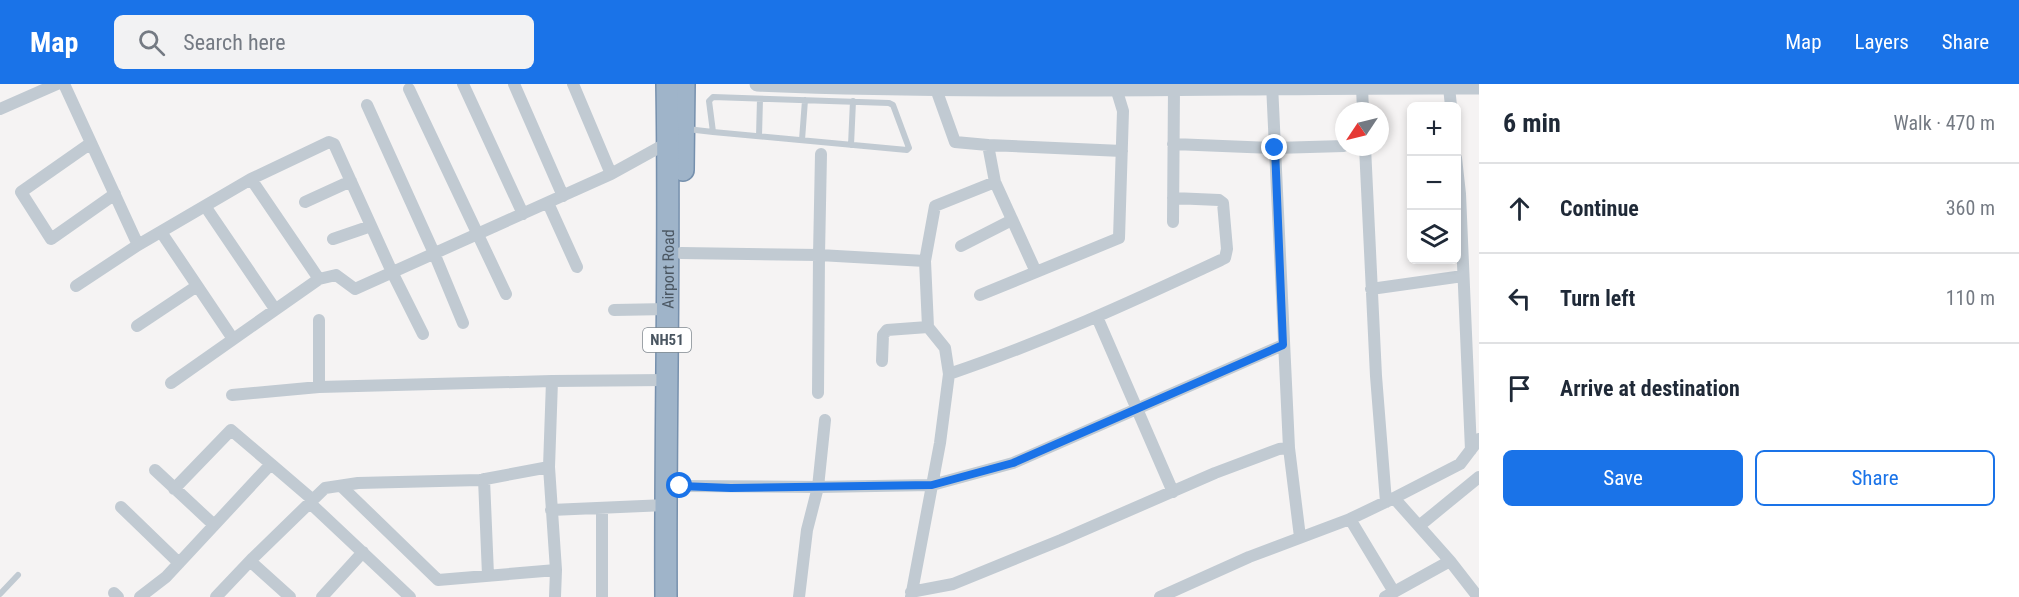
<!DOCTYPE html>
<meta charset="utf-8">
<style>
body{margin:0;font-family:"Roboto Condensed",sans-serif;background:#f2f2f3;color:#1f2937}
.controls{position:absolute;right:18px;top:18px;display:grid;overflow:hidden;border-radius:9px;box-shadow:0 3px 9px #0003}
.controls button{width:54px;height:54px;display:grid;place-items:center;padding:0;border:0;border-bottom:2px solid #e0e1e3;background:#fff;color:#1f2937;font:30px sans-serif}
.compass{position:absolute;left:1335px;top:18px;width:54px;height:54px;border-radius:50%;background:#fff;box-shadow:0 3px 9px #0003;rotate:235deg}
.stop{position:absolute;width:18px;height:18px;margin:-14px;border:4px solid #1a73e8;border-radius:50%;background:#fff}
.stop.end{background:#1a73e8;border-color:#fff;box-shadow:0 2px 6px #0008}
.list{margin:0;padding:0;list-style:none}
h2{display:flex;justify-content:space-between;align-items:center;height:78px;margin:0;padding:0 24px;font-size:26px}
h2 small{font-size:20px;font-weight:400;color:#747a83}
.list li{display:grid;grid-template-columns:39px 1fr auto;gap:18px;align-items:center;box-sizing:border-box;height:90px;padding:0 24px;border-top:2px solid #e0e1e3}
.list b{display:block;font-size:22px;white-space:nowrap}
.list em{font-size:20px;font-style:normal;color:#747a83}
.actions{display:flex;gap:12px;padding:18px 24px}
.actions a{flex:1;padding:14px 0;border:2px solid #1a73e8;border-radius:9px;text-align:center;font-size:21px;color:#1a73e8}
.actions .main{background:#1a73e8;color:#fff}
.icon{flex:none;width:33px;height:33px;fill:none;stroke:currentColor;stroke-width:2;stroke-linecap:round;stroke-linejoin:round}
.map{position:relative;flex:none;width:1479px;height:513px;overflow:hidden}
header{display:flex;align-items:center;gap:36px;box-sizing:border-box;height:84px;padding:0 30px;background:#1a73e8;color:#fff}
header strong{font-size:28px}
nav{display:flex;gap:33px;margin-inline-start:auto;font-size:21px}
.search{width:420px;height:54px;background:#f2f2f3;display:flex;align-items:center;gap:15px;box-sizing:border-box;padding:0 21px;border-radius:9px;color:#747a83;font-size:22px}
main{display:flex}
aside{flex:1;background:#fff}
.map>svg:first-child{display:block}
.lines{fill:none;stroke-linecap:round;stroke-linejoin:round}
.trunk-casing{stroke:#7690ad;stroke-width:24}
.service{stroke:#c1cad2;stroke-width:6}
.minor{stroke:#c1cad2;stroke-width:12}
.tertiary{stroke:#c1cad2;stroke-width:15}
.trunk{stroke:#9fb4c9;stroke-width:21}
.route{stroke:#1a73e8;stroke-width:8}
.labels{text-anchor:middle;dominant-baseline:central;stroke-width:6;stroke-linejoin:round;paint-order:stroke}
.shield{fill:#fff;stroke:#808990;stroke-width:1.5}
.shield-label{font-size:15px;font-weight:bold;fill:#4a5661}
.street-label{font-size:16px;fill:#4a5661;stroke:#fff}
</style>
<header>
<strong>Map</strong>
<div class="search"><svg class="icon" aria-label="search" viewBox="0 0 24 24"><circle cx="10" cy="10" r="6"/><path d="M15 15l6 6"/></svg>Search here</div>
<nav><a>Map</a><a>Layers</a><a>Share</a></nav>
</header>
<main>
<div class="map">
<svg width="1479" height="513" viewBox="0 0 1479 513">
<rect width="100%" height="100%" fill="#f5f3f3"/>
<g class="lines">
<defs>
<g id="trunk">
<path d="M683,86l1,-86"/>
<path id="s1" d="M666,513c-1,-171 4,-342 1,-513"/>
</g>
</defs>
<use href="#trunk" class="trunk-casing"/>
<path class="service" d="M687,45l26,3 194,18 2,-2 -16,-43 -4,-2 -176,-6 -4,4 4,31
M759,52l1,-37
M802,56l3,-40
M851,61l2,-44
M0,510l18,-19"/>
<path class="minor" d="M64,0l74,161 113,-66 68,100 -148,104
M463,0l60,130
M514,0l49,112
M573,0l38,90
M1272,0l17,364 11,89
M1362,3l1,24
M1449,3l2,19
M409,5l97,205
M367,21l67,148 29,70
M0,25l57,-25
M91,59l-70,49 30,47 64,-45
M1173,60l102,4 69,-2
M988,61l134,6
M1365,63l11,229 10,126
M821,70l-2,101 106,6 3,66 17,21 4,26
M1456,74l4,36 11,256
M251,95l78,-37 5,2 58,128 31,62
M995,98l41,90
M305,118l46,-21
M548,119l29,64
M205,122l70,103
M1173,138l1,-134
M161,148l72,107
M333,155l38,-13
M961,162l51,-26
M681,169l138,2 -1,138
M925,177l10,-55 60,-24 -7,-37 -33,-3 -19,-53
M319,195l17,-4 19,14 256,-115 58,-32
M76,202l62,-41
M1371,205l92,-13
M980,211l139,-57 4,-127 -7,-23
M614,226l54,-1
M1097,233l76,175
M137,242l60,-40
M882,277l1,-26 4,-5 41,-3
M319,303v-67
M232,311l87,-8 233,-6
M825,336l-7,67 114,-2 81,-22 270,-118
M549,383l7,103 -1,27
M155,386l59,55
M484,395l4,96
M341,402l97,94 118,-10
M680,402l138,1 -11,43 -8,67
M174,405l57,-59 40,34
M310,419l100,94
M121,423l58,56
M551,426l115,-5
M1350,435l44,73
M1419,442l60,-49
M250,477l40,36
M911,508l42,-8 108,-44 154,-67 64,-24 10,-1
M114,509l4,4
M140,513l26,-20 105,-113 42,36
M216,513l37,-39 72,-70 33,-5 122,-3 69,-13 3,-86 114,-1
M322,513l41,-45
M602,513v-89
M911,513l29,-154 9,-69c95,-32 182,-72 272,-114l4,-2 2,-9 -4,-46 -4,-3 -46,-2
M1160,513l89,-40 101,-38 44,-21
M1385,513l65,-36
M1478,513l-28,-36 -56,-63 66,-34 19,-25"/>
<path class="tertiary" d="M757,0c241,10 482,2 722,3"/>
<use href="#trunk" class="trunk"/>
</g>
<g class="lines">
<path class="route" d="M680,402l51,2 201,-3 81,-22 270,-118 -8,-197"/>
</g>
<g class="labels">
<rect class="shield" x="643" y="244" width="48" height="24" rx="4.5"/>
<g class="shield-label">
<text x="667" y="256">NH51</text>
</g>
<g class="street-label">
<text stroke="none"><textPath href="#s1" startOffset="328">Airport Road</textPath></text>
</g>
</g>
</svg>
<div class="controls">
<button>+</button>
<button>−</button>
<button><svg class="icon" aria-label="layers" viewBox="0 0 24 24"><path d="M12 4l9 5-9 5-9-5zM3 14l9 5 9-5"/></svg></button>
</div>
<svg class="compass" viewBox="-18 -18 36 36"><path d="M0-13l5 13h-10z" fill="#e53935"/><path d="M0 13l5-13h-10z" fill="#747a83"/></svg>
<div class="stop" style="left:680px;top:402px"></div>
<div class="stop end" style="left:1275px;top:64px"></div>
</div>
<aside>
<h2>6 min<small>Walk · 470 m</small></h2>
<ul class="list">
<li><svg class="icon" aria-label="ahead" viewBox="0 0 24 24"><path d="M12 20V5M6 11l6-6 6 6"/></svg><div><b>Continue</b></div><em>360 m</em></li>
<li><svg class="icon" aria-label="left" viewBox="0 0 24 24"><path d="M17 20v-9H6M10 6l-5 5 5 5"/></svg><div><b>Turn left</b></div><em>110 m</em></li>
<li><svg class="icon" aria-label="arrive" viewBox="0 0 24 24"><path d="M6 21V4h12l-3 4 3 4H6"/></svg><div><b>Arrive at destination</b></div></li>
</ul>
<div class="actions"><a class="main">Save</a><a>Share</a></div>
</aside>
</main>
